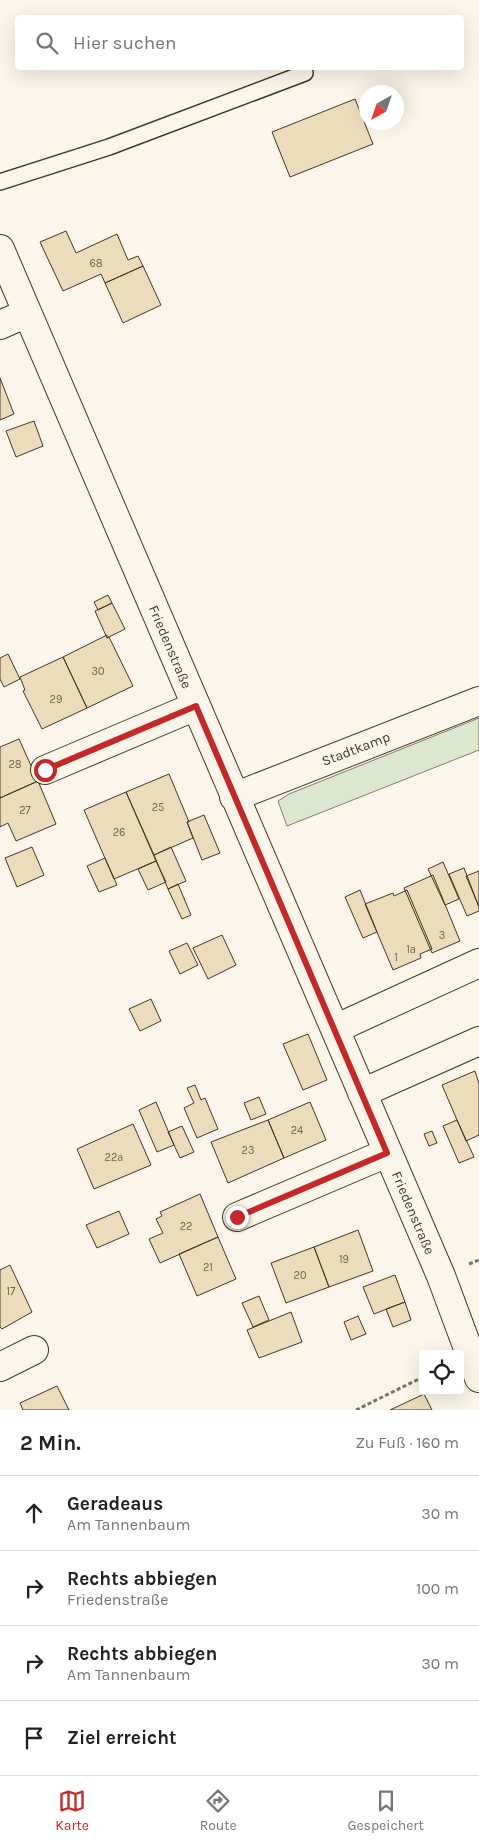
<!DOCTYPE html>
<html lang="de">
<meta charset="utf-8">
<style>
body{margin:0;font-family:Karla,sans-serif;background:#f2f2f2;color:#222}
.controls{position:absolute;right:15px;bottom:15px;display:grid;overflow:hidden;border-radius:5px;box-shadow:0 5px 20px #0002}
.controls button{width:45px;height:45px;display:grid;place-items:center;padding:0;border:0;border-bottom:1px solid #e0e0e0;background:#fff;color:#222;font:25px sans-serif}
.compass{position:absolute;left:359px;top:85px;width:45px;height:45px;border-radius:50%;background:#fff;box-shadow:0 5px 20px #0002;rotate:220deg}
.stop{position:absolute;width:15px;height:15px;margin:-11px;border:4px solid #c62828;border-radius:50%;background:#fff}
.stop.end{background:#c62828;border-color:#fff;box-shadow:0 1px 5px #0008}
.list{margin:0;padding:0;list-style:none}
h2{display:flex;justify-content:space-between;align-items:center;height:65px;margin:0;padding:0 20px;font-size:21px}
h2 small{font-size:16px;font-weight:400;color:#767676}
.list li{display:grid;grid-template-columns:32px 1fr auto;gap:15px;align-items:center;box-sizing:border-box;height:75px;padding:0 20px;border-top:1px solid #e0e0e0}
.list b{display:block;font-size:19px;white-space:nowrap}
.list p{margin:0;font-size:16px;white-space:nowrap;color:#767676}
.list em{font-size:16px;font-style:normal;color:#767676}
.icon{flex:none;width:28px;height:28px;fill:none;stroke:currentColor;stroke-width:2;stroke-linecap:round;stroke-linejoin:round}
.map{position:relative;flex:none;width:479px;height:1410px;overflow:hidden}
.search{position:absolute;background:#fff;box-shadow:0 5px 20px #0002;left:15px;right:15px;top:15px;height:55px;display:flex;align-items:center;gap:12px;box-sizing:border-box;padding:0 18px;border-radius:5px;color:#767676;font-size:19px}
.sheet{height:365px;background:#fff}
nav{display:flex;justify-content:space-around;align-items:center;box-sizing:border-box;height:70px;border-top:1px solid #e0e0e0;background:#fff;font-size:14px;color:#767676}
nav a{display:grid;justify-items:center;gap:2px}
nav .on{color:#c62828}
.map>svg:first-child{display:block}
.green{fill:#dce7d0;stroke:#887966}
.building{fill:#ecdcbc;stroke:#4a3520}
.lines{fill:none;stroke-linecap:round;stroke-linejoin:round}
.lane-casing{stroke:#4a3520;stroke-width:18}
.street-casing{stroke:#4a3520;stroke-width:30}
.path{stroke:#7f6f5c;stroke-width:3;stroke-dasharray:4 2.5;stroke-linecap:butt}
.lane{stroke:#fbf6e9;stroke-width:15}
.street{stroke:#fbf6e9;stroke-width:28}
.route{stroke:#c62828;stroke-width:6}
.labels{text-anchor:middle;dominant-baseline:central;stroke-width:4;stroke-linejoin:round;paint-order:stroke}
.number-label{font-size:11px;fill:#725f47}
.street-label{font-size:14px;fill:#4a3520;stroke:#fbf6e9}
</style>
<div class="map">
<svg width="479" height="1410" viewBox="0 0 479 1410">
<rect width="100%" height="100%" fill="#fbf6e9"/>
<path class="green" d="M479,718v32l-192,76 -9,-25 11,-7z"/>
<path class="building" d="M355,99l18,45 -83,33 -18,-45z
M66,231l10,22 41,-19 11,26 10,-4 5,10 -38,17 -4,-9 -38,17 -23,-49z
M143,266l18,39 -38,18 -18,-40z
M0,378l14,36 -14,6z
M34,421l9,25 -27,11 -10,-26z
M108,595l4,8 -14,7 -4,-8z
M112,603l13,26 -18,9 -12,-27z
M107,635v3l2,-1 24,49 -46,22 -24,-51z
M8,654l12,25 -16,8 -4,-8v-21z
M63,657l24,51 -45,21 -19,-38 2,-1 -5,-13z
M19,739l19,42 -38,17v-51z
M169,774l20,48h-2l6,16 -39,17 -28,-63z
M38,781l18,43 -40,17 -8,-18 -8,4v-29z
M126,792l30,69 -42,18 -30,-69z
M204,815l16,38 -18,7 -15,-38z
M32,847l12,28 -27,12 -12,-29z
M171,847l15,34 -18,8 -14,-34z
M105,858l12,27 -18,7 -12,-26z
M156,861l10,21 -18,8 -10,-21z
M443,862l16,37 -14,6 -17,-36z
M464,868l15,39v4l-12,5 -18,-42z
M479,871v36l-13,-31z
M433,875l27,66 -28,12 -28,-65z
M178,884l13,31 -9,4 -14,-30z
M360,890l17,42 -14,6 -18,-41z
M407,890l25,59 -12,5 1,4 -28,12 -28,-66 28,-11 1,3z
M222,935l14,30 -28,14 -15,-31z
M187,943l11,22 -18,9 -11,-23z
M151,999l10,22 -21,10 -11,-22z
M308,1034l19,46 -24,10 -20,-46z
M475,1071l4,13v51l-13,6 -24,-56z
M195,1085l6,15 4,-2 13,31 -21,9 -13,-30 10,-5 -7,-15z
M259,1097l7,17 -15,6 -7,-17z
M156,1102l18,43 -17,7 -18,-42z
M310,1102l16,38 -42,18 -16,-38z
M268,1120l16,38 -56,25 -17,-41z
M457,1120l17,37 -15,6 -16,-37z
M133,1124l18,41 -57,24 -17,-40z
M182,1126l12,26 -14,6 -12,-26z
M432,1131l5,12 -8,3 -5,-12z
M200,1194l18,43 -58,26 -11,-24 14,-6 -7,-14 6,-3 -2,-4z
M119,1211l10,23 -32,14 -11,-23z
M358,1230l15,41 -44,16 -15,-40z
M218,1237l18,42 -39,17 -18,-42z
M314,1247l15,40 -43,16 -15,-40z
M10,1265l22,47 -30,17 -2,-2v-57z
M395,1275l10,27 -31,12 -11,-27z
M259,1296l10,24 -16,7 -11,-24z
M405,1302l6,18 -18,7 -7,-18z
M291,1312l11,30 -43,16 -12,-28z
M358,1316l8,18 -15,6 -7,-18z
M57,1386l12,24h-46l-3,-7z
M424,1394l8,16h-42z"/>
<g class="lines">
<defs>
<path id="lane" d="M0,182l109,-35 196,-74"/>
<path id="street" d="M0,249l441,1027 38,102
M0,325l27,-12
M45,770l151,-64
M234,797l245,-96
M335,1029l144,-66
M362,1093l117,-52
M237,1217l150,-64
M0,1367l34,-17"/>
</defs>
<use href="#lane" class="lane-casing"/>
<use href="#street" class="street-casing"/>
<path class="path" d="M469,1264l10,-4
M356,1410l67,-33"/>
<use href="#lane" class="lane"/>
<use href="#street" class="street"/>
</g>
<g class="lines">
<path class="route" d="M45,770l151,-64 191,447 -150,64"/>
</g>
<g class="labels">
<g class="number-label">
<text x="96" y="263">68</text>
<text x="98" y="671">30</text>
<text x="56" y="699">29</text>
<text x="15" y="764">28</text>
<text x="158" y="807">25</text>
<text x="25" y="810">27</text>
<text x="119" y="832">26</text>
<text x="442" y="935">3</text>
<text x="411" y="949">1a</text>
<text x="396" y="957">1</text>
<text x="297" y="1130">24</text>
<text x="248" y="1150">23</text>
<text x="114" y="1157">22a</text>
<text x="186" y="1226">22</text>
<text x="344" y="1259">19</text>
<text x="208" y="1267">21</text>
<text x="300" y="1275">20</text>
<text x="11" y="1291">17</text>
</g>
<g class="street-label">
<text transform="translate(170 647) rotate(67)">Friedenstraße</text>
<text transform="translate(356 749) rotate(-21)">Stadtkamp</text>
<text transform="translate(413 1213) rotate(67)">Friedenstraße</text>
</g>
</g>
</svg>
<div class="controls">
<button><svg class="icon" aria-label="locate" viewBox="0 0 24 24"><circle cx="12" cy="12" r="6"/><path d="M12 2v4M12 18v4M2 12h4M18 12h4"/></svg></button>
</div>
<svg class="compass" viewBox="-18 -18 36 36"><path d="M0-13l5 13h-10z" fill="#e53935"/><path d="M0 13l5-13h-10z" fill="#767676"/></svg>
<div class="stop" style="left:45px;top:770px"></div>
<div class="stop end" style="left:237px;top:1217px"></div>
<div class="search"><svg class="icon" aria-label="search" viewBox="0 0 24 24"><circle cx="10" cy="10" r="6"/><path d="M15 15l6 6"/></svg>Hier suchen</div>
</div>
<section class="sheet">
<h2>2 Min.<small>Zu Fuß · 160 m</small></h2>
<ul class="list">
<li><svg class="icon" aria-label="ahead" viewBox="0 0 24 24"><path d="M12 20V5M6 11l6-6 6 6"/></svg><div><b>Geradeaus</b><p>Am Tannenbaum</p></div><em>30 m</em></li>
<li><svg class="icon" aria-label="right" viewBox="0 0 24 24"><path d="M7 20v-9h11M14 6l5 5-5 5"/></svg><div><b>Rechts abbiegen</b><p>Friedenstraße</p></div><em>100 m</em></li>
<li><svg class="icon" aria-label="right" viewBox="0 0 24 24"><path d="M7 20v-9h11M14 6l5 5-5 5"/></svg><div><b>Rechts abbiegen</b><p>Am Tannenbaum</p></div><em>30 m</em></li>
<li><svg class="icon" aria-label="arrive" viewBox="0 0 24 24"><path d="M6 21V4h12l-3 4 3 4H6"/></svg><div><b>Ziel erreicht</b></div></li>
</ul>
</section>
<nav>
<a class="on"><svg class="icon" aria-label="map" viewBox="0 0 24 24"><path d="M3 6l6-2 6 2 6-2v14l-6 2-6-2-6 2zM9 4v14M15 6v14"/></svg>Karte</a>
<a><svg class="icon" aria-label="directions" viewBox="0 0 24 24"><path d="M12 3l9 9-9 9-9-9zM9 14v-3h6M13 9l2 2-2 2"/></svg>Route</a>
<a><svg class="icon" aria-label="saved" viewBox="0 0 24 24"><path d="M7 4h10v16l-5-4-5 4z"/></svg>Gespeichert</a>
</nav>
